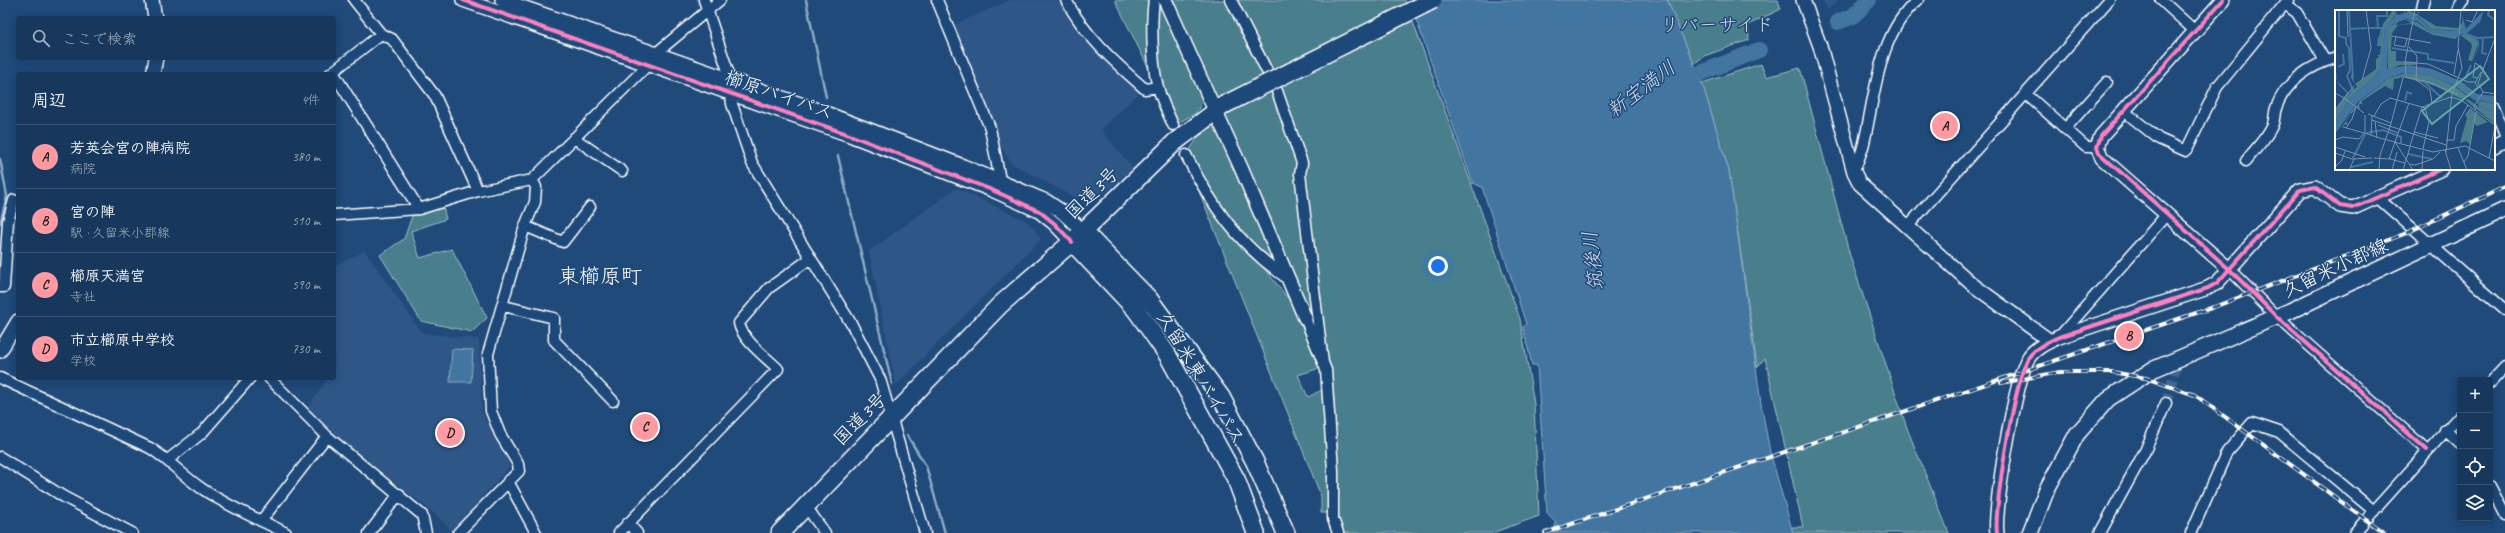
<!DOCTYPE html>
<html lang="ja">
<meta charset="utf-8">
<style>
body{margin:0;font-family:Caveat,"Klee One",sans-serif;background:#244365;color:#f1f3f6}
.controls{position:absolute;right:12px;bottom:12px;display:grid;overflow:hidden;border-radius:4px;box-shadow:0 2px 10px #0003}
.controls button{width:36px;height:36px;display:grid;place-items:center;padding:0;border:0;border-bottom:1px solid #365272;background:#17385c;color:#f1f3f6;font:20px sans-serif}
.you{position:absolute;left:1438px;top:266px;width:14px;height:14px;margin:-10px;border:3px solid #fff;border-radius:50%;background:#1a73e8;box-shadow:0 0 0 6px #1a73e833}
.badge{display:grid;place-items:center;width:26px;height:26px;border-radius:50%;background:#ff9aa2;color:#111;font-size:13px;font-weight:700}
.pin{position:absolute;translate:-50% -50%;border:2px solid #fff;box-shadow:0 1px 4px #0006}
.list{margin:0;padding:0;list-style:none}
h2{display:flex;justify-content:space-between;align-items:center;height:52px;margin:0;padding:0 16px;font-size:17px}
h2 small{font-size:13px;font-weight:400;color:#9eacbb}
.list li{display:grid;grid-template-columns:26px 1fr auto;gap:12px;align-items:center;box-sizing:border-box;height:64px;padding:0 16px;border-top:1px solid #365272}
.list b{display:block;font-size:15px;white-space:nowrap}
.list p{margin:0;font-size:13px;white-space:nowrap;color:#9eacbb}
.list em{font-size:13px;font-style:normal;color:#9eacbb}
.icon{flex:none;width:22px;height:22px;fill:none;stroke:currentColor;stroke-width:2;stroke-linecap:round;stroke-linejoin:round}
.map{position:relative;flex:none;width:2505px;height:533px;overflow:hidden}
.search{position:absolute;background:#17385c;box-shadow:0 2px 10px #0003;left:16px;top:16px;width:320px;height:44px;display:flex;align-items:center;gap:10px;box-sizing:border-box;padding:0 14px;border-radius:4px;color:#9eacbb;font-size:15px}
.panel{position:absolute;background:#17385c;box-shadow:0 2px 10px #0003;left:16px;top:72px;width:320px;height:308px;border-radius:4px}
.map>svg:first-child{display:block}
.built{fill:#2f5787}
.green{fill:#4a7e8c;stroke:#a4bec6}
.water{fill:#42759f;stroke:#8eacc5}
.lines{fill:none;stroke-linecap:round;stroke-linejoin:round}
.stream{stroke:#8eacc5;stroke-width:2.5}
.river{stroke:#42759f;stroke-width:16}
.street-tunnel{stroke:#41658e;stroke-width:10;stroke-dasharray:10 5;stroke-linecap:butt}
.street-casing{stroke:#fff;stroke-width:13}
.secondary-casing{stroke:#fff;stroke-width:16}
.primary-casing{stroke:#fff;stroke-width:18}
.highway-casing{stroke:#fff;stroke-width:20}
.street{stroke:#1f4a7a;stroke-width:10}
.secondary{stroke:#1f4a7a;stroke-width:13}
.primary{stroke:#1f4a7a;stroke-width:15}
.highway{stroke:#1f4a7a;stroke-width:17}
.rail-casing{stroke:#fff;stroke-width:4}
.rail{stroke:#1f4a7a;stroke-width:2.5;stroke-dasharray:8;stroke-linecap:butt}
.highway-bridge-casing{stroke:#fff;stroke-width:20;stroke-linecap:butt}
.highway-bridge{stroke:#1f4a7a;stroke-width:17}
.cycleway-casing{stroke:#1f4a7a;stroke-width:6}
.cycleway{stroke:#ff80c0;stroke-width:4}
.labels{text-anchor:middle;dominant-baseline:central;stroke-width:3;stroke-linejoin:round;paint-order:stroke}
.park-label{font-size:19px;fill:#d2dfe2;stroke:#1f4a7a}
.street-label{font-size:19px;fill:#fff;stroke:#1f4a7a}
.water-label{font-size:20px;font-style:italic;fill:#d0dce7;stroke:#1f4a7a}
.quarter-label{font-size:21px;fill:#fff;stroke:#1f4a7a}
.inset-river{fill:none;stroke:#42759f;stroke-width:2}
.inset-road{fill:none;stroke:#7992af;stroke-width:1}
.view{fill:#63a6a1;fill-opacity:0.15;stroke:#63a6a1;stroke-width:2}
.inset-edge{fill:none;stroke:#fff;stroke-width:2}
</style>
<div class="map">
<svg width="2505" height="533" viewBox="0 0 2505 533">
<rect width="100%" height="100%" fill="#1f4a7a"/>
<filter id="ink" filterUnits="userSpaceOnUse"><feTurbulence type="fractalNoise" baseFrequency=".025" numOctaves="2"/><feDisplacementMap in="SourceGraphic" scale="8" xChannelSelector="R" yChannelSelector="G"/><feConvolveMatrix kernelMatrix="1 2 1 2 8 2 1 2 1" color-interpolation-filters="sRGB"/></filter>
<g filter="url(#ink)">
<path class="built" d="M1010,0h53l79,90 -41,40 32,38 -33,29h-27l-62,-34 -20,-33 -39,-104z
M1822,0h17l-11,10z
M956,188l73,34 12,17 -145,146 -27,-134z
M365,251l57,82 57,6 3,73 28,54 -58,65 -17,-17 -82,-64 -46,-41 21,-31h6v-112z"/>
<path class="green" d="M1115,0h34l3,75z
M1167,0h238l115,319 14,85 5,112 -47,17h-149l-6,-14 -8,-149z
M1667,0h111l3,9 -33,16 1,15 -45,16 -10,8z
M1161,2l43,97 -8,14 -18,10c-22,-42 -23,-73 -21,-119z
M1761,64l5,13 34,-9 50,188 57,172 42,105h-156l-2,-6h12l-38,-169 -8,9 -28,-196 -27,-88z
M1212,127l6,4 58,133 -36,-31 -42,-59 -9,-23 9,-14z
M1199,191l33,44 31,32 29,36 28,65 -22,7 10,22 18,-9 5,122 -3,3h-7v-17z
M443,207l3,12 -35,12 9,27 32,-9 35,69 -15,14 -51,-11 -41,-66 24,-16 8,-23z"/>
<path class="water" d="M1412,0h255l35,83 27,88 32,233 9,48 23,81h-240l3,-10 -9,-9 -10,-149h-5l-9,-38 3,-3 -44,-137 -9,-4 -57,-164z
M452,349l21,1 -2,32h-21z"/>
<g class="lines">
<path class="stream" d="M806,0l20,97
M838,156l54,228
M0,159l7,37 -7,27
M907,435l19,31 19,67"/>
<path class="river" d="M1838,22l15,-6 16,-16
M1678,82l81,-32"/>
<path class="street-tunnel" d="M1173,125l13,30
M2166,403l12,-43"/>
<defs>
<path id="street" d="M354,0l27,34 11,5 43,57 43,95
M704,0l24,71 4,33 20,59 100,162 28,54 45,154
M937,0l53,128 10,52
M1066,0c19,36 48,62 79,89l13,-2
M1154,0c-3,22 -2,67 4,87 3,13 10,26 15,38
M1231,0l46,91 25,72 -2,11 23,189
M2161,0l34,31
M2285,4l12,9 28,48
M2421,11l3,-11
M2457,11l7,-11
M333,72l86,137
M330,74l51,-40
M2026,94l60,53h11
M2494,107l11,27
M2124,111l35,28 27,12 31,-64 71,-87
M2065,129l42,-47
M574,138l48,33
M1186,155c26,52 53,90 102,124
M2246,161c8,-11 21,-23 26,-35 3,-6 2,-13 4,-18 9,-26 34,-43 60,-50
M1854,172c3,-10 8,-19 10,-29 11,-47 14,-110 54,-143
M2378,198l127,112
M334,215l85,-6 59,-18 54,-11 117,-116 6,-10 65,-54
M525,226l38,16 27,-35
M1908,226l201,-226
M2230,270l47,47 150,133
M0,287h4l4,-66 6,-21
M504,306l50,12v22l59,61
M1305,318l21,52 7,100v49l5,14
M2059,337l108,-123
M0,378l150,70c19,12 33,28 51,40 27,19 56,30 85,45
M269,378l58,58 95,79 4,18
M2490,383l15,-16
M2445,430l15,14
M0,457l64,40 68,36
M169,459l33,-26 48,-55
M508,481l28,52
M2490,486l15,29
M805,505l20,28
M261,521l66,-85
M628,523l9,10
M369,533l30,-39
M458,533l61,-62 -1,-7 -18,-30 -9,-23 -3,-57 37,-128 10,-24 1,-15 -4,-7
M619,533l159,-164c-12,-12 -36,-29 -39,-46l30,-35 42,-30
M2100,533l45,-82 21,-48
M2191,533l36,-81 25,-29 27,9 95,79
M2354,533l106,-118"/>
<path id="secondary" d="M152,0l3,18
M463,0l384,134 145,56 47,21 16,13 17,18
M502,0l321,112 140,54 83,35 15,10 22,20
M1165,0l77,170 63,148
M1803,0l17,46 34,126 6,12 113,101 77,56
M2223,0l-122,136 -4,11 5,11 128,112
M153,74l3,-16
M2494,146l11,-6
M0,351l18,-30
M1997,533c-4,-22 19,-159 32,-176 7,-10 19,-15 30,-20l149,-49 9,-5 83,-93 15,-3 25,19 13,2 88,-39"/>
<path id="primary" d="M2030,533l17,-44 30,-55 31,-35 44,-29 138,-59 215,-101"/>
<path id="highway" d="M1083,231l66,68 72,98 34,65 31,71
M1072,242l64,68 31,44 69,125 20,54
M780,533l220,-228 72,-63 103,-100 49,-37"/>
</defs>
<use href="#street" class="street-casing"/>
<use href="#secondary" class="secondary-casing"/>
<use href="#primary" class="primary-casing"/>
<use href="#highway" class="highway-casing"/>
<use href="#street" class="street"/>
<use href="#secondary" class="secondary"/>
<use href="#primary" class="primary"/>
<use href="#highway" class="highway"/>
<defs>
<path id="rail" d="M2001,383l59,-11h52l34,6 49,17 189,138
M1545,533l669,-226 190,-73 101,-47"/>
</defs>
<use href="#rail" class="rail-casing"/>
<use href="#rail" class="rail"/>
<defs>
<path id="highway-bridge" d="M1224,105l209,-105"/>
</defs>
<use href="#highway-bridge" class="highway-bridge-casing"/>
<use href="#highway-bridge" class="highway-bridge"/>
<defs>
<path id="cycleway" d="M463,0l384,134 145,56 47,21 16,13 17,18
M2223,0l-122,136 -4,11 2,6 131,117 47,47 150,133
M1997,533c-4,-22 19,-159 32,-176 7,-10 19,-15 30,-20l149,-49 9,-5 83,-93 15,-3 25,19 13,2 88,-39"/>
</defs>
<use href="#cycleway" class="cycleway-casing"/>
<use href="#cycleway" class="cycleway"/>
</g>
</g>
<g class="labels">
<g class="park-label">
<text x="1717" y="25">リバーサイド</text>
</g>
<g class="street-label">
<text transform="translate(779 95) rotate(19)">櫛原バイパス</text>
<text transform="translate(1092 193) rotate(-44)">国道3号</text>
<text transform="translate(2335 268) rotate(-25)">久留米小郡線</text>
<text transform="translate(1201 378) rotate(59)">久留米東バイパス</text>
<text transform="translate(860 419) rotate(-45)">国道3号</text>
</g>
<g class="water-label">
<text transform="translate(1641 89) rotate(-37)">新宝満川</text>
<text transform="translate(1593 261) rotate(-97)">筑後川</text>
</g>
<g class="quarter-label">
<text x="600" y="276">東櫛原町</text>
</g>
</g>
<g transform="translate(2335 10)">
<rect width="160" height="160" fill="#1f4a7a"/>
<path d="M58,0h2v5l-10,13 -4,40 -8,11 -22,18 -16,25v-11l12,-18 -3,-2 5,4 3,-7 -2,-3 4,4 3,-2 -6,-9 -1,-36 1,31 4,11 21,-15v-10l3,-2 -2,-2h3l1,-9h-4l1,-9h3l2,-13zM73,0l9,4 3,-4 -2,5 18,11 22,2 6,-8 -1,9 -5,2 -27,-2 -12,-12 -13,-3zM68,9l14,3 14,10 27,3 -2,4 -23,-4 -21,-11 -14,1 -6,8 -1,18h5v10l20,1v3h-16l-12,5 -1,-38 3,-5 8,-6 -2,4 16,-2zM131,24l10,5 2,5 -6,17 -4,-1 4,-13 -1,-4 -11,-8zM70,63v4l-11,2 -1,11 -8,-4 -23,15 1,7 -1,-4h-3l1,5 -4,-2 -10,15 2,1 -2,3v-2l-5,4 19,-27 29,-23zM71,63l24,2 24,11 13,10 -5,3 -27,-13 -29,-8zM132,86l12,6v3v-4l16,3v20l-30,-24 3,-1 11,8 -2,-5zM135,98l18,14 -11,4 -3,-3 -4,21 -4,-3 -6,2 7,-25 -2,-3z" fill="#4a7e8c"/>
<path d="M61,0l1,5 6,-1 2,-4v3l13,4 13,12 21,2 11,-2 -1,-15 4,15 18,-19 -4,12 -13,11 13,5 -3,1 2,2v6l-9,20 8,-20 -2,-8 -11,-5 -13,2 -21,-4 -14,-11 -11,-2 -13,5 -5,7 -1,38 22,-4 23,4 28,12 17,13 18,2v8l-22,-5 -18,-13 -26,-11 -27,-2 -13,5 -31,24 -23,32v-12l16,-25 -12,-12 -2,-4 -2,-6v-14l2,20 15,15 21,-17 7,-9 5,-43 10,-11z" fill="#42759f"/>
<path class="inset-river" d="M4,0v26l7,2v6M14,0l1,19M154,0l-1,5 7,5M34,18h9l-1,-12h10v-6M43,18h4l-4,17M143,28l17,-1M148,29l-1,14 5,1M11,34l3,4 1,22 -3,6 5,12M57,38l36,6M93,44v5l26,4M3,57l6,-3 -1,-10M18,68l-3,-49 17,-1M130,69l6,-14M89,72l18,16M142,89l4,8 14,5M70,91l2,-9 5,2M31,123l17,-3 18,7v6M73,144l24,5M18,148l12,-24M16,157l22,-5"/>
<path class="inset-road" d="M12,0l1,27M131,10l6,2 6,-12M57,26l39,7M61,27l-2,8 11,2 2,-8M74,37l8,9 -1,24 14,10 2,13M70,52l23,2 40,18h7M119,64l4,-24M70,67l24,5 29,13M143,68l-5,-1 2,-14 8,5M27,70l9,-32 -5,-38M19,76l-10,12 20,15M144,78l-4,-5 6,-11M148,82l12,2M0,83l9,5 -9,12M116,87l10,3 34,25M141,100l-2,-4 9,-14 -5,-9 17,-45M33,104l23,9M39,106l7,-12 9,-6 35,10 4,14 -6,27M37,110l74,25M40,111l2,17M43,115l20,8M8,117l21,6M55,117l13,-49 3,-2 -1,-14 10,-52M11,118l6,-9 4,-12 -5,6M79,122l24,6M29,123l13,4M36,125l1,-19M41,127l19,5 18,28M0,130l8,-3 16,2 6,-7v-17M111,130h8l2,-14 12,-21M59,132l39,10 32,-6 30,15M60,132l14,-39M75,136l12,-39 29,-10M0,137l30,10M123,138l9,22M110,140l6,20M111,142l6,-58 10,-26 -4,-21 3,-37M0,143l17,6 20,-1M39,148l16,1v-2M154,148l6,-32M54,149l6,-17M55,149l15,4M129,152l4,-6 8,-44M75,154l5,1 18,-6 7,-7M0,157l7,-7 3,-9M14,160l5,-11M44,160l1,-15 10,-28M57,160l5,-18M68,160l7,-23M87,160l1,-19"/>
<path class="view" d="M145,56l9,13 -57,45 -10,-13z"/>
<rect width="160" height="160" class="inset-edge"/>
</g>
</svg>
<div class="controls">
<button>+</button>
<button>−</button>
<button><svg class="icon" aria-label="locate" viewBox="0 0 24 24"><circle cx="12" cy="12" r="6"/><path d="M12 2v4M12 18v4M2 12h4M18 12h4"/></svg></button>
<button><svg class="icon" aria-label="layers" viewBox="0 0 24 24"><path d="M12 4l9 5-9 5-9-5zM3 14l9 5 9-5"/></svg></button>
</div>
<div class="you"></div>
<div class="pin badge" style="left:1945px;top:126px">A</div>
<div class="pin badge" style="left:2129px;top:336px">B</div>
<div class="pin badge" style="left:645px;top:427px">C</div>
<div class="pin badge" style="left:450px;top:433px">D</div>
<div class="search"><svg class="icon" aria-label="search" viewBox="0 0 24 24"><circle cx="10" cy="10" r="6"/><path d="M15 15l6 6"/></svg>ここで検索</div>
<section class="panel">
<h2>周辺<small>4件</small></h2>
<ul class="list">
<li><span class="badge">A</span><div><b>芳英会宮の陣病院</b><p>病院</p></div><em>380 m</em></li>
<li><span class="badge">B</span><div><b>宮の陣</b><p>駅 · 久留米小郡線</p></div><em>510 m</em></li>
<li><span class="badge">C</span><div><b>櫛原天満宮</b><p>寺社</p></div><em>590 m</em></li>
<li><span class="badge">D</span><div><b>市立櫛原中学校</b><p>学校</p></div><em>730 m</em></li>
</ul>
</section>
</div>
